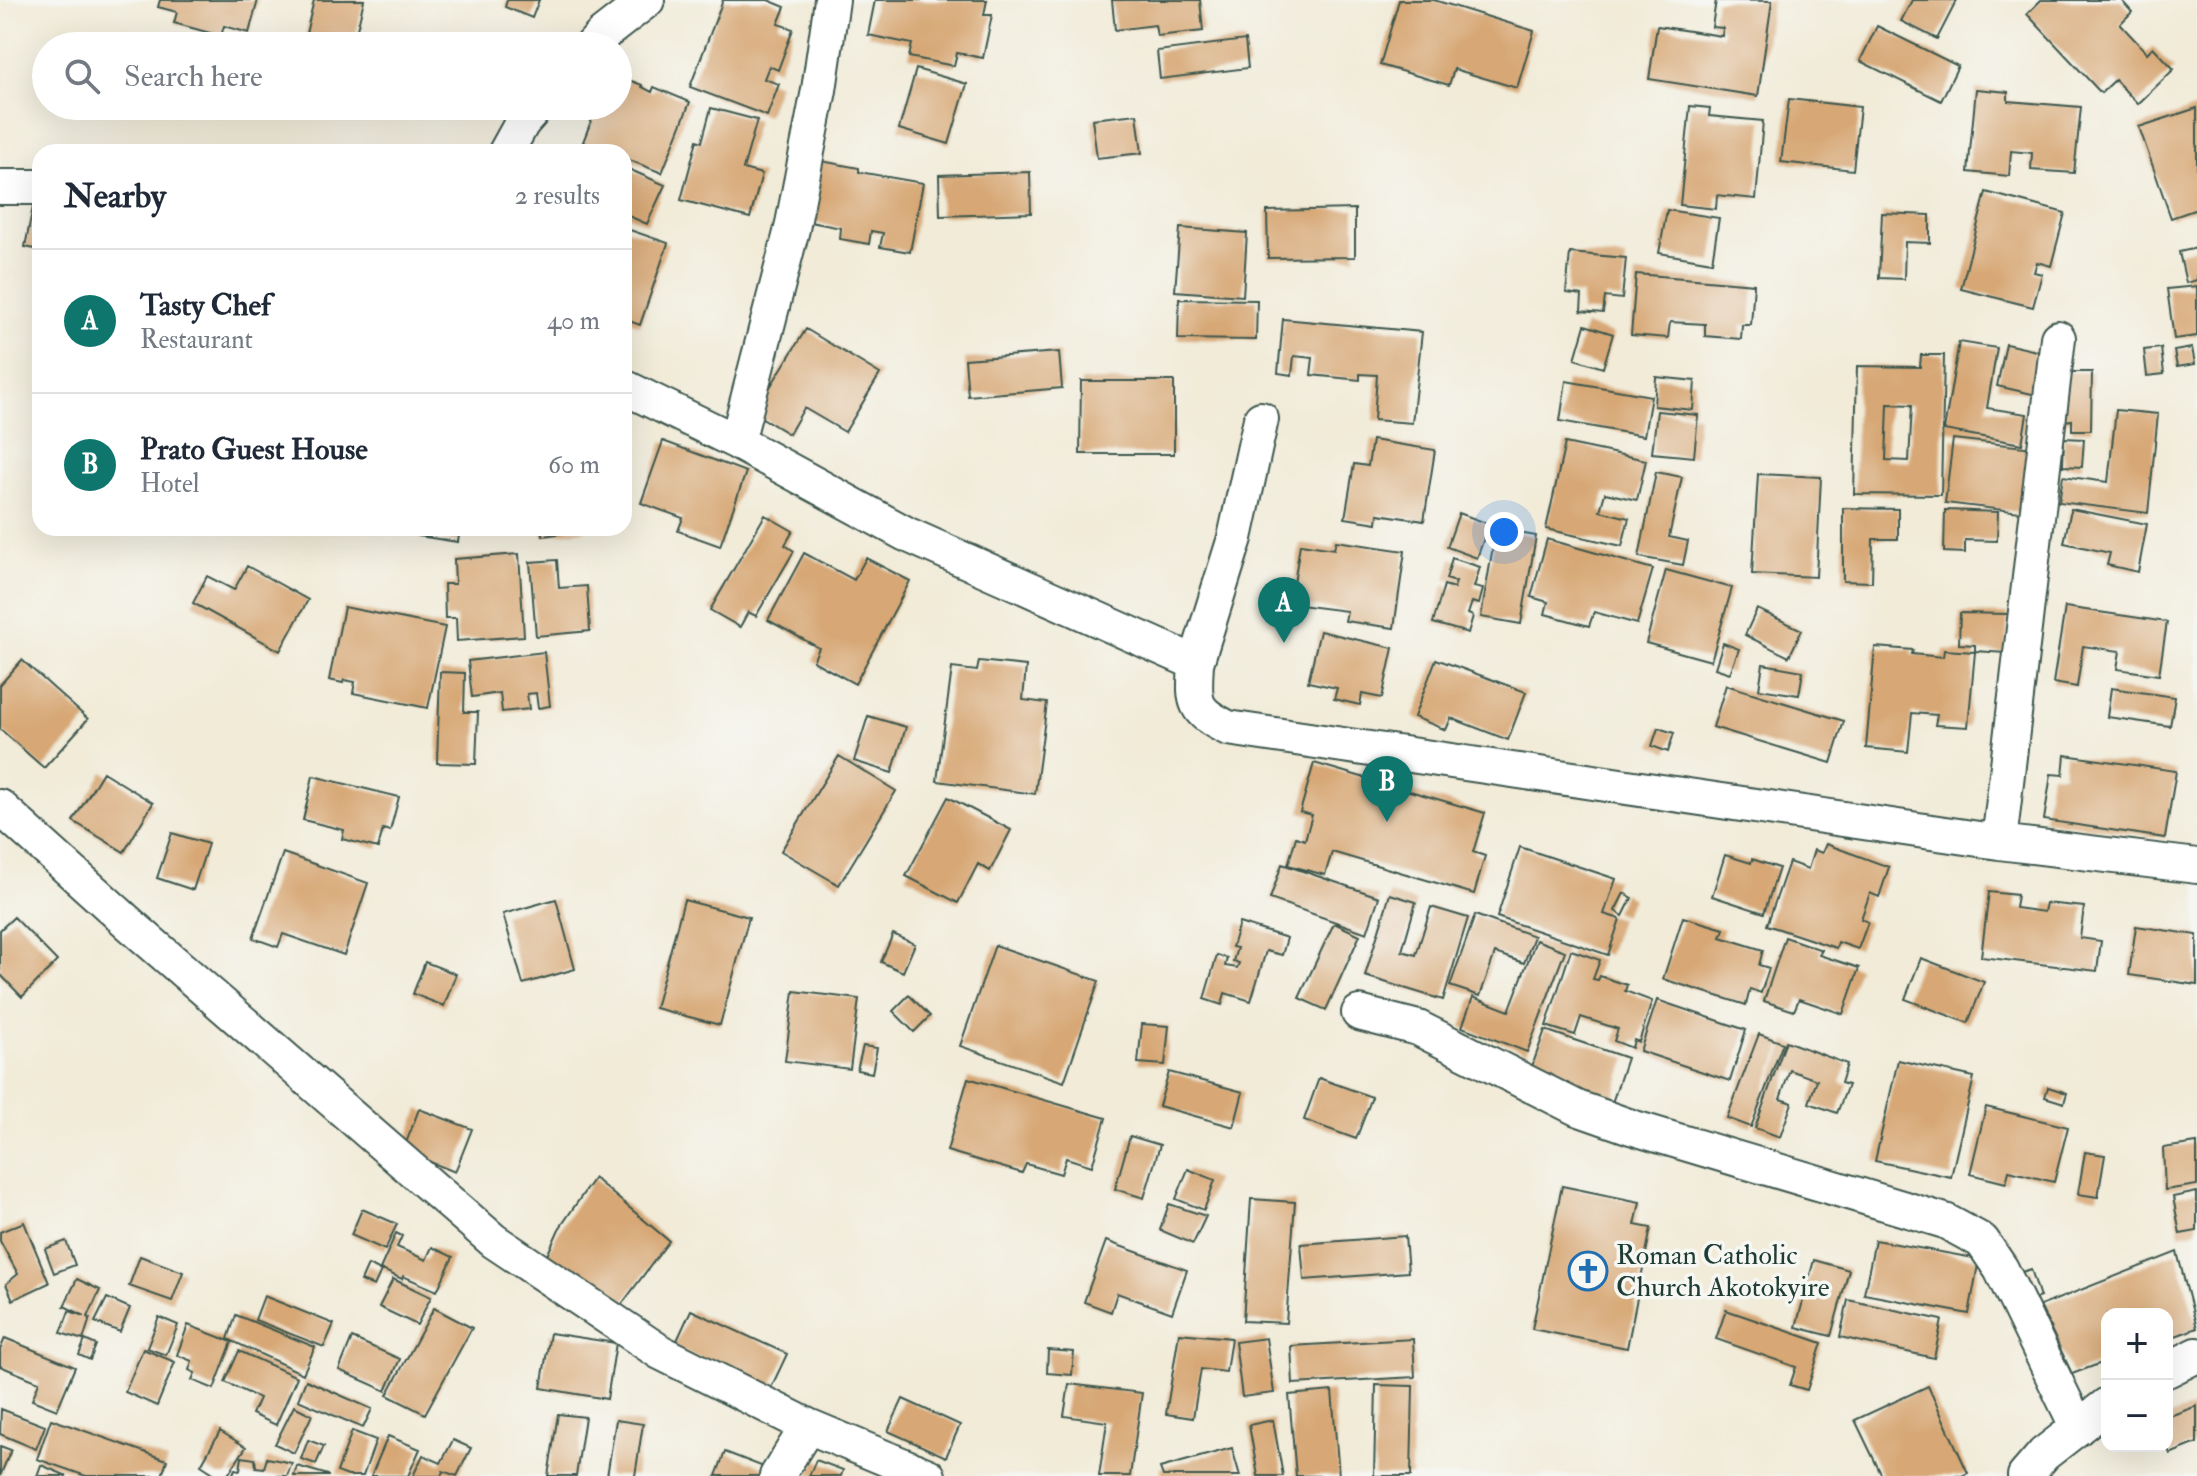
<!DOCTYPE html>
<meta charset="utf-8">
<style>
body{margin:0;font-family:"IM FELL Double Pica",serif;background:#f6f6f7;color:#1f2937}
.controls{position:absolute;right:24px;bottom:24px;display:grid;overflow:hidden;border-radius:16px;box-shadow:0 8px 32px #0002}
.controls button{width:72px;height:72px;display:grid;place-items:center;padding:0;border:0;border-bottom:2px solid #e0e1e3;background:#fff;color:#1f2937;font:40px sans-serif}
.you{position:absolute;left:1504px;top:532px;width:28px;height:28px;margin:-20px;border:6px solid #fff;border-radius:50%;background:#1a73e8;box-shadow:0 0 0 12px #1a73e833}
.badge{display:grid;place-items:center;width:52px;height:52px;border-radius:50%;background:#0f766e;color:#fff;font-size:26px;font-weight:700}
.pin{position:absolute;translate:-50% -66px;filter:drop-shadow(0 2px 4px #0008)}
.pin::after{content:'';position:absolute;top:42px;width:28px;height:24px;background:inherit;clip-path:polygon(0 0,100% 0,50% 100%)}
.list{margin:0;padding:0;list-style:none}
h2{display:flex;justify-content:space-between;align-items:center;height:104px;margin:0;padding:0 32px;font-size:34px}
h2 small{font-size:26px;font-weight:400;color:#747a83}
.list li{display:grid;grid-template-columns:52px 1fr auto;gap:24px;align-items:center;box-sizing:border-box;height:144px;padding:0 32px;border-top:2px solid #e0e1e3}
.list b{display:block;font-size:30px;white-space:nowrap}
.list p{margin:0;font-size:26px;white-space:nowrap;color:#747a83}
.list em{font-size:26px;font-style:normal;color:#747a83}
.icon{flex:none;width:44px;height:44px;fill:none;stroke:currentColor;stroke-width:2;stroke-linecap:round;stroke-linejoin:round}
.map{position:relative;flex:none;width:2197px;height:1476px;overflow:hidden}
.search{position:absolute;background:#fff;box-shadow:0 8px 32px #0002;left:32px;top:32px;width:600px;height:88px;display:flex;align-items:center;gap:20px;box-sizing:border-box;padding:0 28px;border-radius:44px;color:#747a83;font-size:30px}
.panel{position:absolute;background:#fff;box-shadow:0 8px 32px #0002;left:32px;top:144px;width:600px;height:392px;border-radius:24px}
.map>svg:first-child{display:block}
.building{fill:#d7a775;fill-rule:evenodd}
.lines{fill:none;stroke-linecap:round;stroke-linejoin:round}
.street-casing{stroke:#3e574d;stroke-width:38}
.street{stroke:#fff;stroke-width:34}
.labels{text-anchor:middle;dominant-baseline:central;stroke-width:7;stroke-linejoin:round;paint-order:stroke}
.poi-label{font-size:28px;fill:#1f3d34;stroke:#f6f6f2;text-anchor:start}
</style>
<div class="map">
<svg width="2197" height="1476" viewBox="0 0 2197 1476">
<rect width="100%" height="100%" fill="#f6f6f2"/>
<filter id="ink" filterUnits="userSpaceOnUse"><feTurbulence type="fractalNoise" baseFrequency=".0125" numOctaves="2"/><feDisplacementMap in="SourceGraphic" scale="16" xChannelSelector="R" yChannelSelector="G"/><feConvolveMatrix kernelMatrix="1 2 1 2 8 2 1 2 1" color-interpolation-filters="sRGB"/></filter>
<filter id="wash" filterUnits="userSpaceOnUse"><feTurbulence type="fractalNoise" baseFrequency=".006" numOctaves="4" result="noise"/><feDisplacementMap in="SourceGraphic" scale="32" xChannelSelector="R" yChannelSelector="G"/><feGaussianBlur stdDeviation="1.8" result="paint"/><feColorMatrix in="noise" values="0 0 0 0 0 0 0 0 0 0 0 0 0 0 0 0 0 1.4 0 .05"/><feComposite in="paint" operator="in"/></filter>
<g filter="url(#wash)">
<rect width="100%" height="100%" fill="#f1ebd8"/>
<g id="blocks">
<path class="building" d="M160,0h98l-9,33 -25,-7 -3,10 -47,-13 3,-11 -19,-5z
M314,0h50l-11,46h-50z
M507,0h32l-7,18 -27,-11z
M723,0h45l17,7 -7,17 15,5 -15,41 -9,-4 -5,13 15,5 -12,32 -77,-29z
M875,0h112l-3,15h8l-9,43 -26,-5 -3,13 -45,-9 3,-13 -44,-9z
M1112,0h88l3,31 -46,5 -2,-11 -40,5z
M1399,0h35l100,31 -17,57 -63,-19 -5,16 -69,-20z
M1716,0l56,1 -14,95 -109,-17 8,-53 65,10 1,-8 -11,-1z
M1912,0h45l-20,39 -36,-18z
M2041,0h80l11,12 -12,12 27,29 6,-6 21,22 -36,35 -23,-24 -14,13 -74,-79z
M1877,26l81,40 -17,35 -81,-40z
M1245,40l3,28 -88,11 -3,-28z
M916,69l51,15 -18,60 -50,-15z
M618,76l24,9v2l10,5 2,-5 36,15 -28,71 -38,-15v-6h-15l-26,-10 14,-36h21z
M1976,89l32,3v9l73,6 -7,66 -43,-3 1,-17 -21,-2 -2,25 -41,-4z
M1789,99l71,8 -7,63 -72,-8z
M1690,106l20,2 -1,8 54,5 -7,78 -39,-4 -1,14 -36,-4z
M711,108l46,12 -14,49 19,5 -12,44 -69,-18 16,-60 5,2z
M2197,108v101l-26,9 -32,-91z
M1137,114l5,39 -45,5 -5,-39z
M821,161l38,7v4l64,11 -13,69 -30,-5 3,-14 -12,-2 -2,13 -29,-5 1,-11 -31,-6z
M624,167l41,18 -18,39 -23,-10z
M1030,172l1,41 -91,3 -1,-41z
M36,192h4v58l-15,-3z
M1986,192l79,21 -14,53 -14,-4 -3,10 8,2 -9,33 -72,-18z
M1355,209v48l-87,1 -1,-47z
M1667,210l52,8 -7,44 -53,-9z
M1882,213l48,2v28l-25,-1 -1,37 -25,-1z
M624,228l44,15 -28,82 -16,-6z
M1180,228l67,5 -4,63 -68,-5z
M2197,248v32l-11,3 -7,-31z
M1570,253l56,5 -4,41 -17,-2 -2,16 -22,-2 1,-16 -16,-2z
M1636,274l118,10 -3,41h-9l-1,14 -36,-3v-12l-35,-2 -2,16 -37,-3z
M2197,286v50l-23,3 -7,-50z
M1179,299l78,1 -1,40 -78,-1z
M1283,319l139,13 -10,91 -38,-3 3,-45 -17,-1v6l-49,-5 2,-17 -19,-2 -2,19 -14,-2z
M1585,325l28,9 -10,34 -28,-9z
M806,329l74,45 -35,58 -41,-24 -15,26 -35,-21z
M1959,342l38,6 -10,60 40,6 -5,30 -78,-14z
M2006,344l44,10 -9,42 -44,-10z
M2161,348l3,26 -17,2 -3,-26z
M2192,348l3,16 -18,3 -3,-16z
M1059,352l3,36 -94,8 -3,-37z
M1921,355h23l-3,140 -87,-1 3,-128 63,1zM1888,404l24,1 -3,56 -23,-1z
M2064,372h28l-1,58h-19v-10l-8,1z
M1656,377l39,4 -2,29 -39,-4z
M1081,381h93v73h-94z
M1566,381l85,15 -7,40 -84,-15z
M2116,410l42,4 -10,99 -89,-11 4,-26 45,6z
M1657,411l41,4 -4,42 -42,-4z
M2064,438l20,1 -2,28 -19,-1z
M1953,439l81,9 -11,40 -3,24 -75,-9z
M1372,440l63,10 -11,71 -46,-7 -1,9 -32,-5 9,-54 14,2z
M663,441l83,31 -26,74 -42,-15 5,-13 -42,-15z
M1565,443l81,17 -9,40 -32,-7 -5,18 29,7 -7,28 -76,-17z
M1656,472l26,5 -13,60 19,4 -5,24 -44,-8z
M1758,474l63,3 -5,100 -64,-3z
M1843,508l55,1v30h-25l-1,43 -29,-1z
M2071,509l76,15 -9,48 -31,-7 3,-12 -46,-10z
M1945,510l53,2 -1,29 -32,-1v13l-21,-1z
M1459,513l30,11 -12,34 -30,-11z
M765,515l28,16 -8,14 9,6 -38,65 -8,-4 -8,15 -30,-17z
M420,528h40l-2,14 -40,-6z
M542,528h43v2l-42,6z
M1496,529l40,7 -15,88 -40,-7z
M1547,539l106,30 -16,55 -43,-12 -5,14 -44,-12 3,-12 -17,-5z
M1336,541l69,10 -11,77 -49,-7 2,-10 -56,-7 9,-60 34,5z
M804,553l50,27 12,-22 44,23 -55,103 -42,-23 6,-13 -51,-28z
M519,554l5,82 -67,5 -1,-23h-11l-1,-34h11l-1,-25z
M1452,558l28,9 -6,20 9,2 -4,15 -7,-2 -4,12 5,2 -5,17 -35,-10 11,-38 10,3 2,-6 -10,-3z
M557,560l2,28 28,-2 3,45 -54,5 -6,-74z
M247,566l61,34 -28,51 -87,-48 14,-27 27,14z
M1666,570l66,18 -21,73 -65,-18z
M344,607l101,20 -17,81 -75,-15 2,-11 -11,-2 -1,3 -14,-3z
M2065,607l102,15 -8,53 -42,-6 3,-18 -37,-5 -6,41 -24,-4z
M1757,609l45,21 -13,27 -44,-22z
M1960,613l48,1 -2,39 -31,-2v-6l-16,-1z
M1320,631l73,17 -11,50 -20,-4 -2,11 -26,-6 3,-11 -29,-6z
M1723,643l16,6 -9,24 -15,-5z
M1875,647l38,3 -1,4 31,3 1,-7 31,2 -7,75 -33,-2 2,-10 -25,-2 -4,39 -42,-4z
M544,652l6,54 -12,2 -2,-15 -9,1 2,15 -27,3 -2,-19 -28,4 -4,-36z
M1436,659l90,33 -18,48 -57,-22 -5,12 -32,-13z
M22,660l66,59 -44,49 -44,-39v-44z
M979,661l47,5 -3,34 24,3 -12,91 -98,-13 15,-113 25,3z
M1763,664l40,7 -4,24 -40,-6z
M440,672l25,1 -1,39h14l-2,52 -39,-1z
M1726,685l118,36 -13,42 -118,-36z
M2111,688l64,9 -5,29 -63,-9z
M868,716l38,11 -14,46 -38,-12z
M1658,728l16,5 -6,19 -16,-6z
M2065,755l111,16 -11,67 -121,-18 7,-46 12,1z
M839,756l57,35 -57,94 -58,-34z
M1314,763l171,50 -12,39 12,4 -11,38 -142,-42 -7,23 -37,-10 8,-28 9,3 7,-25 -12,-3z
M103,772l50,31 -29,49 -51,-31z
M313,776l86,21 -9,34 -7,-2 -5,19 -36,-9 2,-9 -41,-10z
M948,797l63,33 -21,41 -12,-7 -20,39 -52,-27z
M172,833l36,11 -15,46 -36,-12z
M1826,844l63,23 -10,30 -9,-4 -9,26 7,3 -10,27 -20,-7 -2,6 -69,-23 22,-63 19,7 6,-19 8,3z
M1520,847l96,32 -12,35 16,5 -12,36 -111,-38z
M283,853l85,30 -24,72 -61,-21 -5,13 -25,-9z
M1725,855l26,8 1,-4 27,9 -15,45 -52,-17z
M1282,864l97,33 -12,36 -97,-34z
M1989,892l28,3 -2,13 29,4 2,-9 38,4 -4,31 21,3 -4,30 -116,-14z
M1624,893l8,5 -9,18 -8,-5z
M1390,894l26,8 -14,49 14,4 15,-48 37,11 -25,82 -78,-24z
M556,899l19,70 -52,15 -20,-70z
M684,900l65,17 -29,108 -65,-17z
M1475,915l59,21 -10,27 -29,-10 -15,43 -30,-10z
M14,917l43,44 -35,36 -22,-23v-44z
M1683,917l41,12 -3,8 42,13 -4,15 10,3 -8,25 -11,-4 -4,16 -83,-26z
M1239,923l48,15 -5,17 -16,-4 -15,50 -26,-8 -3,12 -18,-6 13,-44 10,3 -2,8 12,2 2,-5 -6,-2 4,-13 -5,-1z
M1334,923l26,12 -34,75 -27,-12z
M2136,926l61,9v50l-68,-10z
M893,934l22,10 -12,28 -22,-10z
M1785,937l37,13 -3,5 40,13 -16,46 -44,-15 -5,12 -30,-10z
M1536,940l29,11 -38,101 -65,-25 11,-30 36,14z
M995,945l104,36 -35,101 -104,-36z
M1571,950l29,10 -7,19 5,1 2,-4 27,9 -2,6 27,10 -13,41 -5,-2 -2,8 -18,-7 4,-12 -37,-12 -6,18 -29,-9z
M1921,958l63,24 -16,41 -63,-24z
M425,962l31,12 -12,32 -31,-12z
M794,991l65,8 -9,70 -65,-8z
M909,995l21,21 -16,16 -21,-21z
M1657,1000l89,30 -16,51 -90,-30z
M1142,1024l27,2 -4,39 -27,-2z
M1545,1030l82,28 -15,45 -83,-28z
M1759,1034l24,9 -32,84 -24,-9z
M1786,1041l61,23 -6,19 7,2 -11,28 -28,-10 8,-23 -27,-10 -10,29 12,4 -12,34 -25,-9z
M863,1046l14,2 -5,25 -15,-3z
M1898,1060l76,17 -23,100 -76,-16z
M1169,1072l74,20 -9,35 -75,-21z
M968,1078l138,40 -14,48 -26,-8 -5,16 -35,-10 -4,9 -75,-22z
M1319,1078l53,19 -16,42 -52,-19z
M2048,1087l19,6 -3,10 -19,-6z
M1986,1107l82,20 -14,55 -45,-11 -3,12 -36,-9z
M419,1109l53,20 -17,43 -52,-21z
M1130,1136l30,9 -16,53 -29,-9z
M2197,1143v42l-32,5 -2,-42z
M2085,1152l20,3 -7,42 -20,-3z
M1188,1169l27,11 -11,30 -28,-11z
M594,1178l75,63 -50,67 -74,-48 14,-31z
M1562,1186l78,16 -5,23 16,3 -24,120 -95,-19z
M2197,1192v39l-17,3 -7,-37z
M1251,1199l44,3 -9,121 -43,-2z
M1169,1204l37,12 -13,28 -33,-14z
M362,1209l35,15 -12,26 -34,-15z
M24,1222l25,61 -36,17 -7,-16 12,-10 -18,-33v-9z
M396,1233l6,3 -5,11 29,13 6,-13 21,10 -16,34 -34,-15 -1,3 -22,-10z
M1405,1236l3,36 -104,8 -3,-36z
M1875,1240l104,19 -10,55 -105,-20z
M66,1241l9,24 -21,8 -9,-24z
M1106,1241l81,29 -15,43 -55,-20 -6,19 -27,-10z
M2177,1252l20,76 -30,11v-25h-60v47l-35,13 -32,-68z
M140,1256l43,16 -11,29 -43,-15z
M1814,1260l35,10 -18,66 -35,-9z
M368,1265l13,6 -7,15 -13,-5z
M2031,1269l9,28 -15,5 -9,-28z
M77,1279l23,11 -12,27 2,1 -7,22 -22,-7 8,-22 16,5 -21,-10z
M393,1279l38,18 -14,28 -38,-18z
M264,1296l70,28 -10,23 -69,-27z
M107,1298l23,10 -10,24 -25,-10z
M1848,1300l94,20 -8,38 -94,-21z
M434,1308l38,20 -47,86 -38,-19z
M691,1310l96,44 -17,36 -96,-43z
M1726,1310l96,33 -15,47 -17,-5 6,-18 -80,-28z
M236,1315l79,32 -12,27 -75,-35z
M159,1317l19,8 -12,30 -19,-7z
M188,1325l44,17 -18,47 -22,-9 3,-7 -6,-3 3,-9 -15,-6z
M550,1333l66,10 -9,56 -66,-11z
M1179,1333l52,5 -5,34 -25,-3 -8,49 -27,-4z
M5,1338l70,29 -18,43 -25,-10 7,-18 -39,-16v-16z
M352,1338l48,21 -14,32 -47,-21z
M1266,1338l8,55 -32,4 -7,-55z
M1413,1339l2,38 -122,7 -2,-38z
M85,1340l11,5 -6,15 -11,-5z
M143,1349l32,13 -18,44 -32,-14z
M1048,1350l26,2 -2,23 -25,-2z
M239,1351l58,26 -21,48 -24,-11 7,-16 -34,-16z
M306,1380l66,29 -9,19 -65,-28z
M1069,1384l73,9 -12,83h-31l8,-54 -43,-6z
M1376,1385l37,1 -2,90h-37z
M1928,1386l40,87 -6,3h-80l-27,-56z
M1332,1391l7,85h-43l-7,-81z
M903,1399l57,26 -14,32 -58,-26z
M294,1406l18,9 -18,38 -19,-9z
M2197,1406v37l-27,11 -3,-8v-29z
M1,1409l44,17 -9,23 -36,-15z
M558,1414l27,3 -9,59h-28z
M51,1419l116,41 -5,16h-76l-49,-17z
M616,1420l27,4 -8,52h-28z
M1273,1420l10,56h-25l-9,-51z
M220,1431l26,16 -19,29h-9l-17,-11z
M352,1431l24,9 -13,36h-15l-11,-4z
M388,1436l32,13 -12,27h-37z
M308,1440l16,6 -8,18 -15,-5z
M453,1440l18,8 -14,28 -14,-5 -2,5h-28l10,-21 18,8z
M0,1446l11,4 -11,26z
M1232,1448l8,28h-77l-3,-8z
M725,1452l44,17 -3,7h-50z
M242,1457l13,2 1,8 8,1 3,-10 25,5 -5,13h-55l3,-7 5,1z
M816,1460l27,10 -2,6h-32z
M41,1465l26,11h-30z
M297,1466l31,9v1h-34z"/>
</g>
</g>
<g filter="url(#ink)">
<use href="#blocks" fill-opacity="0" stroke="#3e574d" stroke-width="2"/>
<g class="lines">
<defs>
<path id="street" d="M592,46l10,-11 45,-35
M506,152l16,-29 15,-17
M0,187h40
M624,387l113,55 169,92 290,129c-2,38 -5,47 32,65l771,114 198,24
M737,442l55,-213 27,-139 13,-90
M1196,663l39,-125 26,-119
M0,807l133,120 361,314 166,111 148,74 120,50
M1999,842l59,-504
M1359,1013l59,15 159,80 54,19 314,94 37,20 19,28 77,159
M2167,1370l30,-15
M777,1476l31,-50
M2025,1476l19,-22 63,-49"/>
</defs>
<use href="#street" class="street-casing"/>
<use href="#street" class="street"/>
</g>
</g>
<defs>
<symbol id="church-ring" viewBox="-11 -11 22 22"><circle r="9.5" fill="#f6f6f2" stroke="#1f6fb2" stroke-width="1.5"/><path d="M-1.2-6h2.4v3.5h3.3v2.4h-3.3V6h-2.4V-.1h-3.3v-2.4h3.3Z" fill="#1f6fb2"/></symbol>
</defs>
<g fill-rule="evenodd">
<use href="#church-ring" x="1566" y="1249" width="44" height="44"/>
</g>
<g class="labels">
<g class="poi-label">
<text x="1616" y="1255">Roman Catholic<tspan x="1616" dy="32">Church Akotokyire</tspan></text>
</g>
</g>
</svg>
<div class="controls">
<button>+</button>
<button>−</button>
</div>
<div class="you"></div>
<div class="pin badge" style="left:1284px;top:643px">A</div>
<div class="pin badge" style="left:1387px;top:822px">B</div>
<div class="search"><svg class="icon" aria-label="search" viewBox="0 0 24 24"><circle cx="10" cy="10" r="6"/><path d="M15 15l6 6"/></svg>Search here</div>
<section class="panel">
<h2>Nearby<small>2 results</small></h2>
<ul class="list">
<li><span class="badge">A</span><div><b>Tasty Chef</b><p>Restaurant</p></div><em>40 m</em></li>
<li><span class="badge">B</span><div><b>Prato Guest House</b><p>Hotel</p></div><em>60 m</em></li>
</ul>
</section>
</div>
